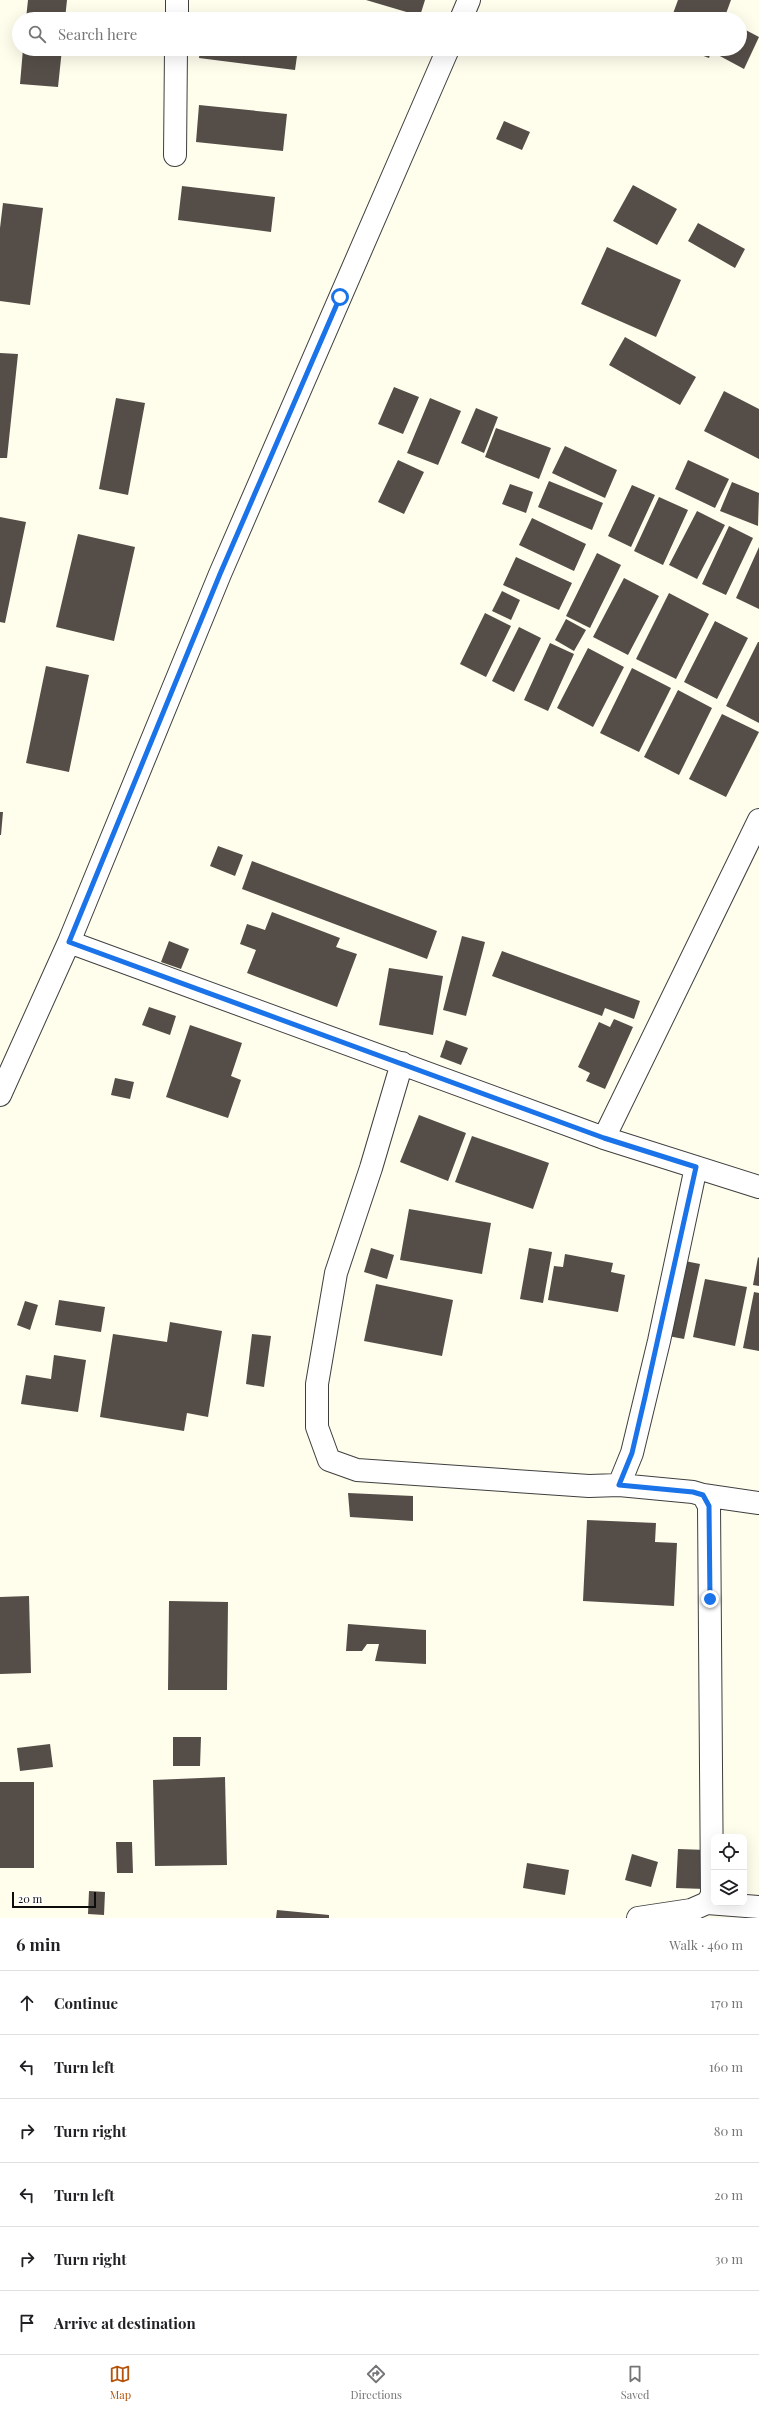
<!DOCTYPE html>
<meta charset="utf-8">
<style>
body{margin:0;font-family:"Playfair Display",serif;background:#f6f6f6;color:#202124}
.controls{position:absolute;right:12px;bottom:12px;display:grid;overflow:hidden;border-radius:8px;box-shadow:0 4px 16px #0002}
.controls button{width:36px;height:36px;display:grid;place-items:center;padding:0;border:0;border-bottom:1px solid #e0e0e0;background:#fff;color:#202124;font:20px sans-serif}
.scale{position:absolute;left:12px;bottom:10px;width:84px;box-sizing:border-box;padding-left:4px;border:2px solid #0c0c0c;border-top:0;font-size:11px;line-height:14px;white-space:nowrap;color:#0c0c0c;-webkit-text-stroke:3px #fff;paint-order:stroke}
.stop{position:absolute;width:12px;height:12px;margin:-9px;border:3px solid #1a73e8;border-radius:50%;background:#fff}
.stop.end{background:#1a73e8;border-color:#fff;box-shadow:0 1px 4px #0008}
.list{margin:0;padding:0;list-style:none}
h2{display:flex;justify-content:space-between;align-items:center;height:52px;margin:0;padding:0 16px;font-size:17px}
h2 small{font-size:13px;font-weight:400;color:#757577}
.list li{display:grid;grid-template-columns:26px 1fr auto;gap:12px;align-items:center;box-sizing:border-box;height:64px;padding:0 16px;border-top:1px solid #e0e0e0}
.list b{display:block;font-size:15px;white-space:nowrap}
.list em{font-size:13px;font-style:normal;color:#757577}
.icon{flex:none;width:22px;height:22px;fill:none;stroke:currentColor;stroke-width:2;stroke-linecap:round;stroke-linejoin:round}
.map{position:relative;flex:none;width:759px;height:1918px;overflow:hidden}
.search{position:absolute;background:#fff;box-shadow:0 4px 16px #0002;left:12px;right:12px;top:12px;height:44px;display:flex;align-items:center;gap:10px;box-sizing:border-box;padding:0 14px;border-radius:22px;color:#757577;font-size:15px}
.sheet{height:436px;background:#fff}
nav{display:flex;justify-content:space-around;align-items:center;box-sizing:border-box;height:56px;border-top:1px solid #e0e0e0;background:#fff;font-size:11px;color:#757577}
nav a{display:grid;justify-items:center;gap:2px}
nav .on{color:#b45309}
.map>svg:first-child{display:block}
.building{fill:#554e48}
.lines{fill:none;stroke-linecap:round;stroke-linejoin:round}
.minor-casing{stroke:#3f3f3f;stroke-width:24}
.minor{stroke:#fff;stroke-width:22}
.route{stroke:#1a73e8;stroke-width:5}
</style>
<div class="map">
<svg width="759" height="1918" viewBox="0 0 759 1918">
<rect width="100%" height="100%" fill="#fffdec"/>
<path class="building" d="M28,0h39l-2,19h-39z
M366,0h59l-5,16z
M678,0h53l-7,19h-53z
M740,27l19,10 -15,32 -26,-14 3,-6h19z
M23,49h39l-4,38 -38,-3z
M200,49h98l-3,21 -96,-12z
M685,49h27l-3,9z
M199,105l88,9 -4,37 -87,-9z
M504,121l26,11 -8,18 -26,-11z
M633,185l44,24 -20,36 -44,-24z
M182,186l93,11 -4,35 -93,-12z
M3,203l40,5 -13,97 -30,-4v-73z
M698,223l47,26 -10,19 -47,-27z
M607,247l74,33 -25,57 -75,-33z
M625,337l71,40 -16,28 -71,-40z
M0,353l18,1 -11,104h-7z
M394,387l25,10 -16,37 -25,-10z
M724,391l35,18v50l-55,-28z
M116,398l29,5 -17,92 -29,-6z
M430,398l31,13 -23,54 -31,-12z
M476,408l22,9 -14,36 -23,-10z
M496,428l55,20 -12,31 -54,-22z
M565,446l52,24 -12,28 -53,-25z
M398,460l26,12 -20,42 -26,-12z
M688,460l41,19 -14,29 -40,-19z
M549,481l54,22 -11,27 -54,-23z
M732,482l27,11 -1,33 -38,-15z
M510,484l23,8 -7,21 -24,-9z
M632,485l23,10 -24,52 -23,-11z
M659,497l29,13 -25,55 -29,-14z
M697,511l28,14 -28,54 -28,-14z
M0,517l26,5 -21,101 -5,-1z
M532,518l54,26 -12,27 -55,-26z
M729,526l24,12 -27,57 -24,-11z
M78,534l57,13 -21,94 -58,-14z
M759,547v62l-23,-11z
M597,553l24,12 -31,63 -24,-12z
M516,557l56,26 -13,27 -56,-25z
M624,578l35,18 -31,59 -35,-18z
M502,591l18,9 -9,20 -19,-9z
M669,593l40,21 -33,65 -40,-20z
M485,613l26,13 -25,51 -26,-13z
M566,619l20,11 -12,21 -19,-11z
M715,621l33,17 -31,61 -33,-17z
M519,627l22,11 -27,54 -22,-11z
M758,642h1v81l-33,-17z
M550,643l24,11 -26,57 -24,-11z
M588,648l36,19 -31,60 -36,-19z
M46,666l43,9 -20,97 -43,-9z
M632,668l39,20 -32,64 -39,-19z
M678,690l34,18 -33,67 -35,-18z
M722,714l37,18 -33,65 -37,-18z
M0,812h3l-2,23h-1z
M218,846l25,9 -8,21 -25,-10z
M252,861l185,70 -10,28 -185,-70z
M272,912l68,26 -4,9 21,7 -20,53 -90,-34 9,-23 -16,-6 7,-20 18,6z
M462,936l23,6 -19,74 -23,-6z
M169,941l20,8 -8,20 -20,-7z
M502,951l138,50 -6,18 -29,-11 -3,8 -110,-40z
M389,968l54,8 -10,59 -54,-10z
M149,1007l27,9 -6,19 -28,-10z
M614,1019l19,8 -28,62 -19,-8 4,-8 -12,-6 21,-45 11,5z
M190,1025l52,18 -11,33 10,4 -13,38 -62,-21z
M446,1040l22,8 -7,17 -21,-8z
M115,1078l19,4 -4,17 -19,-4z
M419,1115l47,18 -18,48 -48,-19z
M472,1136l77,27 -16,46 -78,-27z
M409,1209l82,14 -9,51 -82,-14z
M371,1248l23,7 -7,24 -23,-7z
M529,1248l23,4 -9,51 -23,-4z
M565,1254l48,9 -2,9 14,3 -7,37 -70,-12 6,-34 9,1z
M758,1257l1,1v28l-6,-1z
M685,1261l15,3 -16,75 -16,-3z
M705,1279l42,8 -12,59 -42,-9z
M376,1284l77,16 -11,56 -78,-15z
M754,1292l5,1v58l-16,-3z
M59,1300l46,7 -4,25 -46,-7z
M25,1301l13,4 -8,25 -13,-5z
M170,1322l52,9 -14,86 -21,-4 -3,18 -84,-14 13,-83 54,8z
M252,1334l19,2 -7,51 -18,-3z
M54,1355l32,5 -8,52 -57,-8 5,-29 25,4z
M348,1493l65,3v25l-63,-4z
M587,1520l69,3 -1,19 22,1 -3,63 -91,-5z
M29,1596l2,77 -31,1v-77z
M169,1601l59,1 -1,88h-59z
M348,1624l78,6v34l-51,-3 4,-17h-12l-5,7h-16z
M173,1737h28l-1,29h-27z
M50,1744l3,23 -33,4 -3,-23z
M225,1777l2,88 -72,1 -2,-86z
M0,1782h34v86h-34z
M116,1842h16l1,31h-16z
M678,1849l29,1 -2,39 -29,-1z
M632,1854l26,8 -7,25 -26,-7z
M527,1863l42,7 -4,25 -42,-7z
M89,1891l16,1 -1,23 -16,-1z
M277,1910l52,5v3h-53z"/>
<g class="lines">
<defs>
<path id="minor" d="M177,19v-19
M461,19l8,-19
M175,155l1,-106
M69,942l535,196 155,49
M402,1063l-31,105 -35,105 -19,111v43l12,33 28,10 232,16 30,-1 13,-32 27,-112 37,-174
M0,1095l69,-153 151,-368 228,-525
M604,1138l155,-318
M619,1485l74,7 10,3 56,8
M703,1495l6,11 3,389 -5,8
M638,1918l53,-8 16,-7 52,4"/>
</defs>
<use href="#minor" class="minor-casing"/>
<use href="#minor" class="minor"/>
</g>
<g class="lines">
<path class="route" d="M340,297l-120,277 -151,368 535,196 92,29 -51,230 -13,56 -13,32 74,7 10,3 6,11 1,93"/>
</g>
</svg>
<div class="controls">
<button><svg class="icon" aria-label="locate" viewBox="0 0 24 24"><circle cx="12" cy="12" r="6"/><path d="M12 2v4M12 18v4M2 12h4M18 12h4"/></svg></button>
<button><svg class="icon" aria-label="layers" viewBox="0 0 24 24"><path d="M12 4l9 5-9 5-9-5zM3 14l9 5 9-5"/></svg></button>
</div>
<div class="scale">20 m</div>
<div class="stop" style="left:340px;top:297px"></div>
<div class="stop end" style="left:710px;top:1599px"></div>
<div class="search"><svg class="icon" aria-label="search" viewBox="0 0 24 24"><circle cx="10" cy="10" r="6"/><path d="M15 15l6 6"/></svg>Search here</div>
</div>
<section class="sheet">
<h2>6 min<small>Walk · 460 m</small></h2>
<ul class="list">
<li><svg class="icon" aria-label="ahead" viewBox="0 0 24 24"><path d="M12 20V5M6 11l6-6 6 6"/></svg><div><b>Continue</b></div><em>170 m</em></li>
<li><svg class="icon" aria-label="left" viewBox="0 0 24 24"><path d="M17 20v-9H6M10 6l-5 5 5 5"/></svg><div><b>Turn left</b></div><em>160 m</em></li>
<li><svg class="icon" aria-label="right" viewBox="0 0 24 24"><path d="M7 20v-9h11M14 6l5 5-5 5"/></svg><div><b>Turn right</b></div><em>80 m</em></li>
<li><svg class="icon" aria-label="left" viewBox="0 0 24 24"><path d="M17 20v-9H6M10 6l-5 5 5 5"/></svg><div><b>Turn left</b></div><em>20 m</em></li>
<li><svg class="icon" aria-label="right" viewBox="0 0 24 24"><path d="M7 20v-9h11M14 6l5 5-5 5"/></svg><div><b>Turn right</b></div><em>30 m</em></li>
<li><svg class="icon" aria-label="arrive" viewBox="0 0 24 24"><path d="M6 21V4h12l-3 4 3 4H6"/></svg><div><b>Arrive at destination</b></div></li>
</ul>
</section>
<nav>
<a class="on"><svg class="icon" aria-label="map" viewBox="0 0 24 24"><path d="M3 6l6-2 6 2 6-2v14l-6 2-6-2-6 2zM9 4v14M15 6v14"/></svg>Map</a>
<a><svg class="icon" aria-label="directions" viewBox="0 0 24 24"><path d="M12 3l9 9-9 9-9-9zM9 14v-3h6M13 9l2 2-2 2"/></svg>Directions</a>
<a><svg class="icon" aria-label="saved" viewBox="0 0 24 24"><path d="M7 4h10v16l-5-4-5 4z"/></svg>Saved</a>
</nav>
